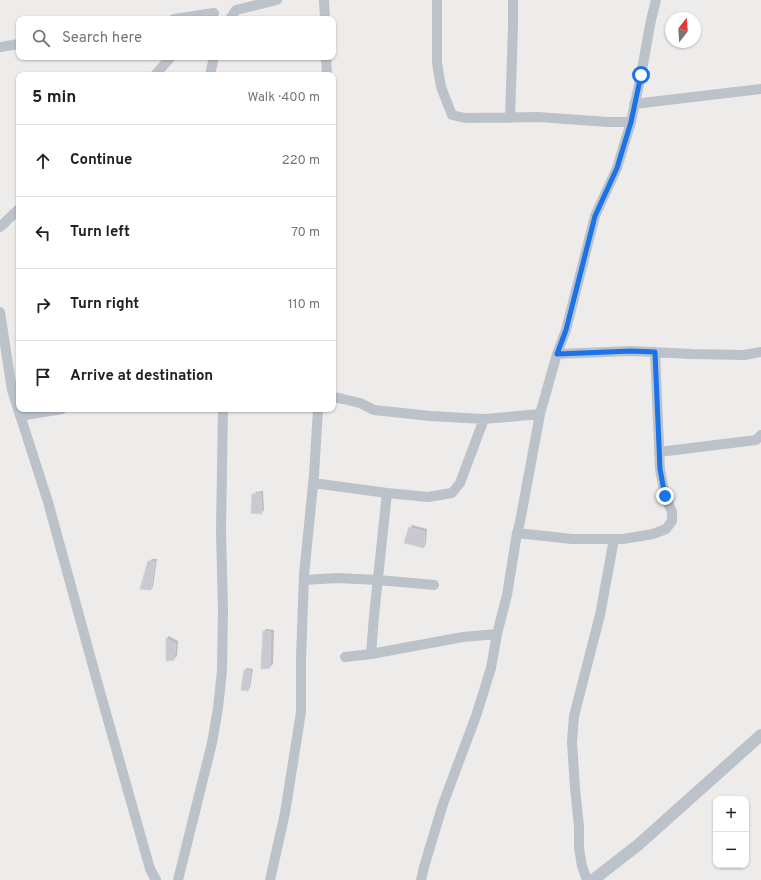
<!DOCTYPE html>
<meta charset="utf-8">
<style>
body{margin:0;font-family:Overpass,sans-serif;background:#f6f6f6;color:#222}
.controls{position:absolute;right:12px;bottom:12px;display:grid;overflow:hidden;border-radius:8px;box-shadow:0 1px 3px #0004}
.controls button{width:36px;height:36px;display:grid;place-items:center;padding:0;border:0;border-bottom:1px solid #e0e0e0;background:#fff;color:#222;font:20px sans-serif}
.compass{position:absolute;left:665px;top:12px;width:36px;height:36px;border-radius:50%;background:#fff;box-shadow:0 1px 3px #0004;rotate:17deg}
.stop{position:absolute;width:12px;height:12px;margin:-9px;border:3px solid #1a73e8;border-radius:50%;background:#fff}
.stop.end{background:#1a73e8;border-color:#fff;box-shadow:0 1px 4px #0008}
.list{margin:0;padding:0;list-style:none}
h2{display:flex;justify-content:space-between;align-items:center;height:52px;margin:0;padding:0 16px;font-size:17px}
h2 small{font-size:13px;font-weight:400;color:#767676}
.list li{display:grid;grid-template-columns:26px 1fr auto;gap:12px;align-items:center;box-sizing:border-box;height:72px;padding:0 16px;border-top:1px solid #e0e0e0}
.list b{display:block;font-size:15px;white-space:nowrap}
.list em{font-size:13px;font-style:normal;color:#767676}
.icon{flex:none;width:22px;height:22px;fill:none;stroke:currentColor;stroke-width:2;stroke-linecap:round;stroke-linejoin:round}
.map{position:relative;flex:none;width:761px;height:880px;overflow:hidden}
.search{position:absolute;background:#fff;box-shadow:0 1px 3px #0004;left:16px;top:16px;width:320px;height:44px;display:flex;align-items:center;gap:10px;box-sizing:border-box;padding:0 14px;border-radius:8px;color:#767676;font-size:15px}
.panel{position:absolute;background:#fff;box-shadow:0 1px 3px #0004;left:16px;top:72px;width:320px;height:340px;border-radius:8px}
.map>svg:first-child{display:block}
.shadow{fill:#0003}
.building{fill:#c9cacf;stroke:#d0d1d6}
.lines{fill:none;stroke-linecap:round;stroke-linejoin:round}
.minor{stroke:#bbc2c9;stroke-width:10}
.tertiary{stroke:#bbc2c9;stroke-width:12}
.route{stroke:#1a73e8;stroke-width:5}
</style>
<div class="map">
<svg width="761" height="880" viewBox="0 0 761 880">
<rect width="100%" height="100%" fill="#eeebeb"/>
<path class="shadow" d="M263,491l1,19 -3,3 -8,-18 3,-3z
M412,525l15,4 -1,15 -2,3 -14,-19z
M152,559h5l-4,28 -2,2 -2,-27z
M266,629l8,1 -1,34 -3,3 -6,-36z
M169,636l9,5 -1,15 -3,3 -7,1v-22z
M247,668l6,1 -3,19 -2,2 -3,-20z"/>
<path class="building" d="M261,493l1,21 -11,-1 1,-19z
M409,527l16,5 -1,16 -20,-5z
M148,561l7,1 -4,28 -11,-1z
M263,631l8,1 -1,36 -9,1z
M166,638l10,6 -2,16 -8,1z
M244,670l7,1 -3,20 -7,-1z"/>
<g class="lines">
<path class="minor" d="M324,0l1,19
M437,0v63l4,24 11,28 13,3 73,-1 70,5h23
M174,19l40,-6
M230,19l6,-9 41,-10
M0,47l19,-3
M326,57l1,18
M155,75l16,-18
M210,75l4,-18
M634,104l127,-15
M510,118l3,-91v-27
M0,227l19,-18
M0,312l12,78 36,112 49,179 53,188 6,11
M557,354l74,-3 61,3 52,1 17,-3
M333,397l10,2 17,4 14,7 56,6 54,3 56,-5
M20,416l42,-7
M659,452l97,-12 5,-5
M313,483l74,10 41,4 24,-4 8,-10 24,-64
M517,533l55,6h51l30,-5 13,-5 6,-8v-9l-7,-16 -5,-27 -5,-117
M304,580l33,-2 41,2 56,5
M371,654l3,-38 13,-123
M345,657l26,-3 92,-17 34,-3
M178,880l34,-137 6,-35 4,-37 1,-61 -2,-79 2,-122
M270,880l15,-67 16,-101v-53l3,-84 10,-100 4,-66
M421,880l3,-13 19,-63 33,-88 15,-48 6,-34 10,-39 10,-62 3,-11 20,-108 17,-60 9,-24 29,-114 22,-48 14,-46 10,-47 10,-55 5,-20
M587,880l-5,-14 -3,-18v-21l-4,-39 -3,-46 2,-26 26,-101 14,-76"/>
<path class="tertiary" d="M593,880l45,-35 123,-110"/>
</g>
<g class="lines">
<path class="route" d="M641,75l-10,47 -14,46 -22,48 -29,114 -9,24 74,-3 24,1 5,117 5,27"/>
</g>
</svg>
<div class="controls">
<button>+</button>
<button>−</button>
</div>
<svg class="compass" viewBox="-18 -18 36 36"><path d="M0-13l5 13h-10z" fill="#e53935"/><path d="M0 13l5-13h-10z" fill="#767676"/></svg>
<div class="stop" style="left:641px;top:75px"></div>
<div class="stop end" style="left:665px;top:496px"></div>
<div class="search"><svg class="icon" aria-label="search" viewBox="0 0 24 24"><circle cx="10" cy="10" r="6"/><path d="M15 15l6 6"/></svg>Search here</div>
<section class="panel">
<h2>5 min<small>Walk · 400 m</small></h2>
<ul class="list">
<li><svg class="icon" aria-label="ahead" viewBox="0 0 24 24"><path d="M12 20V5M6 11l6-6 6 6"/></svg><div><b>Continue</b></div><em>220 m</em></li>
<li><svg class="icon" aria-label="left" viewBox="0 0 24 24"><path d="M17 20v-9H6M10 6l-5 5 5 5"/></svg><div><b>Turn left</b></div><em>70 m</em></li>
<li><svg class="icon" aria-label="right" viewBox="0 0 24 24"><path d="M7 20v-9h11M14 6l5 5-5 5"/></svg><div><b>Turn right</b></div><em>110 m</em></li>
<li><svg class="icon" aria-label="arrive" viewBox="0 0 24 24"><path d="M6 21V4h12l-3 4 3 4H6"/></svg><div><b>Arrive at destination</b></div></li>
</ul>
</section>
</div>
